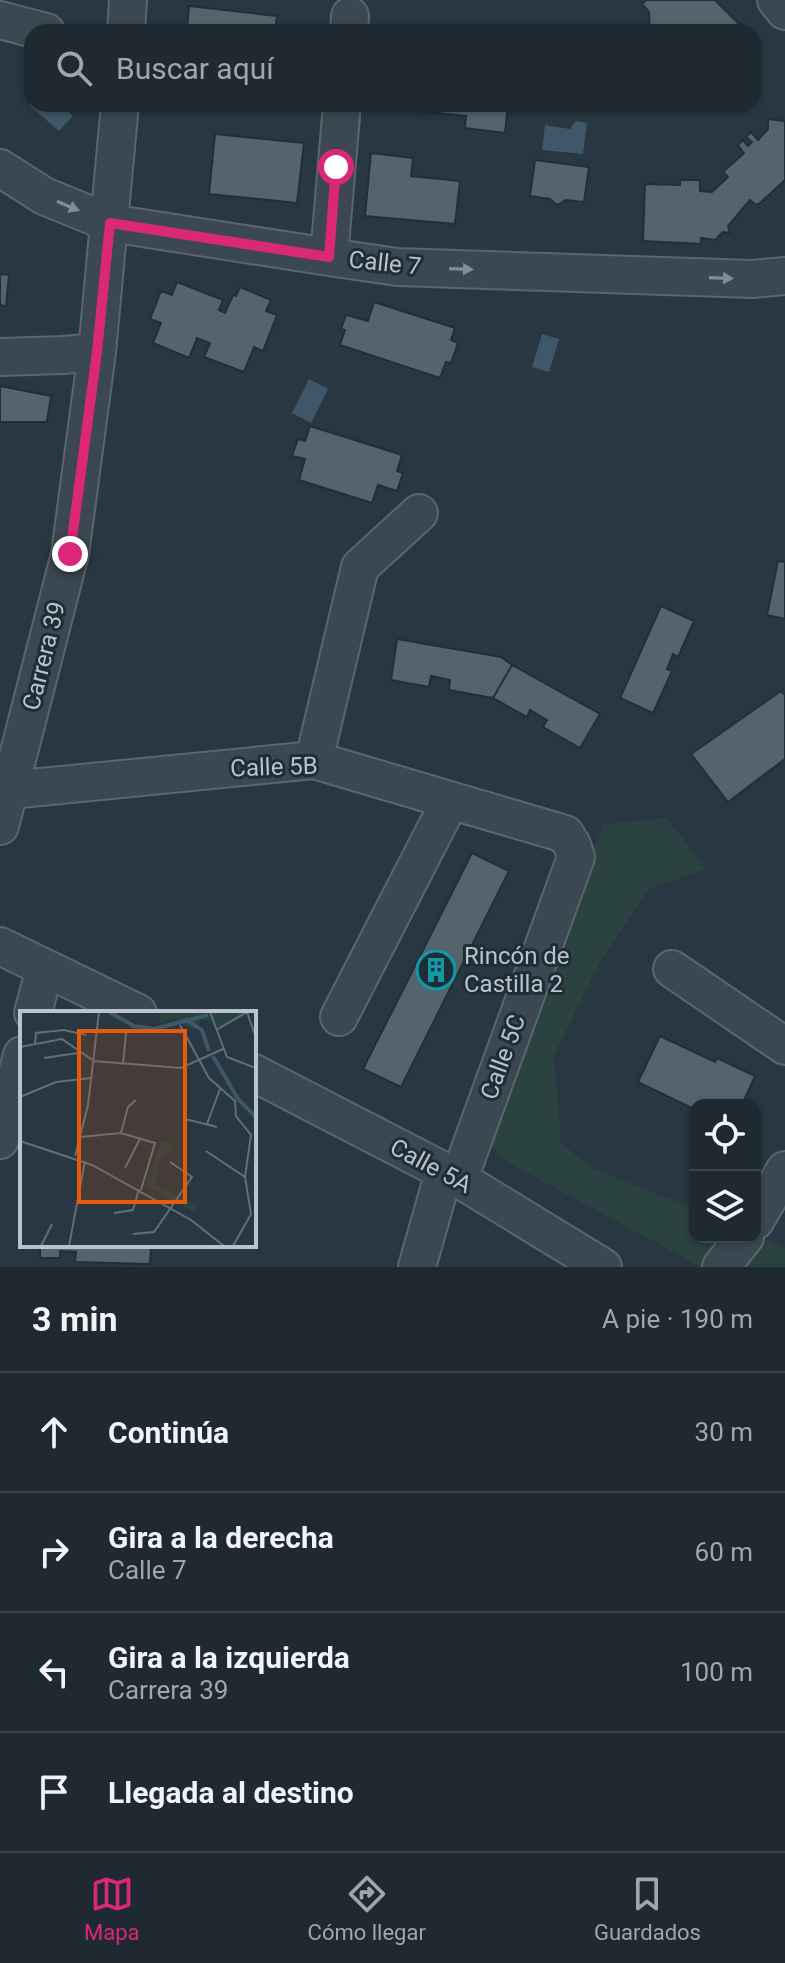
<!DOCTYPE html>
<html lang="es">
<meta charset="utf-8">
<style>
body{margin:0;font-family:Roboto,sans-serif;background:#263139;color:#f1f3f6}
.controls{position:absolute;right:24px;bottom:24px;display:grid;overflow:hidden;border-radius:16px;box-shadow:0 2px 6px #0004}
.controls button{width:72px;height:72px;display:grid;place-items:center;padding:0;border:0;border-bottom:2px solid #3c454d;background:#1e2931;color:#f1f3f6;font:40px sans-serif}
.stop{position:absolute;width:24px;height:24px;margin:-18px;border:6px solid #db2777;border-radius:50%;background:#fff}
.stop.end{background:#db2777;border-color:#fff;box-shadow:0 2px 8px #0008}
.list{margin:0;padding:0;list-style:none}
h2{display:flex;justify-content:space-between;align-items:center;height:104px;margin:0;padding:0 32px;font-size:34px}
h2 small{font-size:26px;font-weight:400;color:#a1a6ab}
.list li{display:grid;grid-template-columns:52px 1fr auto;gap:24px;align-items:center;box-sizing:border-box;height:120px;padding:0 32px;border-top:2px solid #3c454d}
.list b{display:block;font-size:30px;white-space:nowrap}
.list p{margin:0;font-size:26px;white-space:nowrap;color:#a1a6ab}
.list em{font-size:26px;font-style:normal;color:#a1a6ab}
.icon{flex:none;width:44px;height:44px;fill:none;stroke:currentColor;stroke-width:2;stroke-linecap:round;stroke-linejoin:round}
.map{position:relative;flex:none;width:785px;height:1267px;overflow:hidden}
.search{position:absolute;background:#1e2931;box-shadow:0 2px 6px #0004;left:24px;right:24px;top:24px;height:88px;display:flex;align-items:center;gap:20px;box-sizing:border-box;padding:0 28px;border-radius:24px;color:#a1a6ab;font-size:30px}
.sheet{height:584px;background:#1e2931}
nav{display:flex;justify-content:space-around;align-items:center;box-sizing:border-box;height:112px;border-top:2px solid #3c454d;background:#1e2931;font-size:22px;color:#a1a6ab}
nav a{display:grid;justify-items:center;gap:4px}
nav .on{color:#db2777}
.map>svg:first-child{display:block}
.green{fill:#2a4240}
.water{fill:#3f5869}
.building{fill:#54646d;stroke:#232f38;stroke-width:2}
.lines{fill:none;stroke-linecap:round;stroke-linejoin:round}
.minor-casing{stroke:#5a666e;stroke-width:40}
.minor{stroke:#3c4851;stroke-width:36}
.oneway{fill:#818c94}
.route{stroke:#db2777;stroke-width:10}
.labels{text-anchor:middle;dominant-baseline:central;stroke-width:6;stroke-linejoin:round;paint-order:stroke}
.street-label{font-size:24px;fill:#b9c3cb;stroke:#212d36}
.poi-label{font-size:24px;fill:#b9c3cb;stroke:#212d36;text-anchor:start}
.inset-river{fill:none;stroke:#3f5869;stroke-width:4}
.inset-road{fill:none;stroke:#626f78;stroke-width:2}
.view{fill:#e8590c;fill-opacity:0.15;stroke:#e8590c;stroke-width:4}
.inset-edge{fill:none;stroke:#b9c3cb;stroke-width:4}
</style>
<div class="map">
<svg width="785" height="1267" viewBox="0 0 785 1267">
<rect width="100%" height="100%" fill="#283741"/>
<path class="green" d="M667,818l39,51 -58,21 -48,72 -46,93 7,88 31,25 103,41v28h60v-3l30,14v19h-84l-194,-105 -21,-21 17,-70 101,-247z"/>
<path class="water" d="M32,102v2h28l13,12 -14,15 -30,-26z
M576,121l11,2 -4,31 -41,-4 3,-25 25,4z
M542,334l17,5 -10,33 -17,-5z
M309,379l19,10 -17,34 -19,-10z"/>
<path class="building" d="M646,0h69l32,32h-97l-1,-20 -7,-8z
M189,6l88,10 -2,16h-88z
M418,104h90l-3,29 -40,-5 1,-12 -48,-5z
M768,119l17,2v59l-25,23 -4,2 -6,-5 -22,26 2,7 -7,-1 -8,8 -14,-2v6l-58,-3 2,-57 35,1v-5h20v11l12,1 16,-15 -5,-5 21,-19 -6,-8 5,-5 5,6 4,-4 -6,-5 5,-5 7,8 10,-11z
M215,134l89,9 -7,60 -88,-9z
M371,153l42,5 -2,18 49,5 -5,43 -90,-8z
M535,160l54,7 -5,35 -18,-2 -9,5 -7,-6 -20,-3z
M0,274l9,1 -3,31 -6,-1z
M177,282l46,18 -4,10 6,3 8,-18 3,1 4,-9 31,13 -5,11 11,4 -14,36 -9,-4 -10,25 -40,-15 6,-14 -13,-5 -8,20 -36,-15 8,-20 -11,-4 11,-28 11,4z
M374,302l81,26 -4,12 7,3 -7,20 -5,-1 -6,16 -100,-33 5,-15 -4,-1 5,-14 22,6z
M0,386l51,10 -4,26h-47z
M310,426l92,29 -5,16 6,2 -6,18 -19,-6 -6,18 -73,-23 6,-21 -13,-3 6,-17 7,2z
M778,561l7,1v57l-18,-4z
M661,606l33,15 -16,36 -5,-3 -6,15 5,2 -19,42 -33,-15z
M397,639l104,18 11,8 -19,33 -44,-8 1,-10 -19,-4 -2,11 -38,-7z
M512,665l88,49 -20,34 -37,-21 4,-7 -17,-10 -3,7 -34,-19z
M781,691l4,4v64l-57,43 -37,-48z
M472,853l37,18 -108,216 -38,-18z
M660,1036l55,26 2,-4 38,18 -13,29h-47v11l-3,-2 2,-5 -56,-27z
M40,1245h111l-1,19 -75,-2 1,-10 -16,-1v7h-20z"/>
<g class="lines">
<defs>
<path id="minor" d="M776,0l9,11
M0,20l46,12
M126,32l2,-32
M349,32l1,-16
M0,168l44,28 66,27 219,34 68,10 355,12 33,-3
M329,257l13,-153
M0,357l63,-2 34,-3
M314,760l46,-193 59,-54
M10,790l304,-30 251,74 7,11 4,12 -117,322
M0,826l70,-272 27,-202 23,-248
M0,946l138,67
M672,969l113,77
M33,1013l12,-45
M339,1017l111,-216
M254,1073l205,106 144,88
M0,1140l22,-85
M755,1221l30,-51
M417,1267l27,-95
M721,1267l24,-30"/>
</defs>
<use href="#minor" class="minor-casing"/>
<use href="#minor" class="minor"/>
</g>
<defs><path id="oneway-solid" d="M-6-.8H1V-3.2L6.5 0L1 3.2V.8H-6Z" transform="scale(2)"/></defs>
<g class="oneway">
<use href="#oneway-solid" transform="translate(68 206) rotate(23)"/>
<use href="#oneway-solid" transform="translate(461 269) rotate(2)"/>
<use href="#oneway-solid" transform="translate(721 278) rotate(2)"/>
</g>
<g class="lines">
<path class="route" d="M70,554l27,-202 13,-129 219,34 7,-90"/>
</g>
<defs>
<symbol id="building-ring" viewBox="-11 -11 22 22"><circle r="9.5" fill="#212d36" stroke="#0f9aa8" stroke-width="1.5"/><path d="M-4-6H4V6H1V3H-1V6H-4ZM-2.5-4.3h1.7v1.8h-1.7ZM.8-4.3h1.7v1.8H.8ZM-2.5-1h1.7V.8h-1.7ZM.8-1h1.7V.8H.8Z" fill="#0f9aa8"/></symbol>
</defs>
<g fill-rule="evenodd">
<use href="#building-ring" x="414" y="948" width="44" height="44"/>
</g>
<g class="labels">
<g class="street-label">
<text transform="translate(385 263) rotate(6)">Calle 7</text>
<text transform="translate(44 656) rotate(-76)">Carrera 39</text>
<text transform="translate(274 767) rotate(-2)">Calle 5B</text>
<text transform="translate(503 1057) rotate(-70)">Calle 5C</text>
<text transform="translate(431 1166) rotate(28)">Calle 5A</text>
</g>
<g class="poi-label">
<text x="464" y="956">Rincón de<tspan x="464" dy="28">Castilla 2</tspan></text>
</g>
</g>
<g transform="translate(20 1011)">
<rect width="236" height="236" fill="#283741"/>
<path d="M141,1h93l-32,16 -19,-9 -9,11 -21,-12 -14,6zM149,130l5,7 -14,13 -5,24 44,21 -6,6 -48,-27 16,-43z" fill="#2a4240"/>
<path class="inset-river" d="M89,1l25,14 20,3 54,-14M165,8l17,11 7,21M193,45l25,43 18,18"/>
<path class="inset-road" d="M190,1l17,45 29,11M227,1l9,26M160,14l29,53 26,23 1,15 15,19 -6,42 6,37 -18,32M196,19l31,-18M15,33l1,-11 28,-3 22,5M0,36l42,-8 32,22 87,7 42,-19M24,47l34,-5M103,54l3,-32M0,86l36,-15 36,-4M165,108l32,8M187,113l13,-35M101,122l7,-26 8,-7M60,126l41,-4 34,10 -14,47M0,130l72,24 99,55 33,26M186,140l39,26M55,145l13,-51 11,-93M105,157l15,-29M94,202l19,-3 6,-21M113,223l21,-2 38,-55 -22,-15M21,235l11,-22M49,235l16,-85"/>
<path class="view" d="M59,20h106v171h-106z"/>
<rect width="236" height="236" class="inset-edge"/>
</g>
</svg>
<div class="controls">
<button><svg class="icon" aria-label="locate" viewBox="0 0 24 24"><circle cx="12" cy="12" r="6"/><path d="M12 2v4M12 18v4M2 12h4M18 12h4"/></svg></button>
<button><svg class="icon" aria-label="layers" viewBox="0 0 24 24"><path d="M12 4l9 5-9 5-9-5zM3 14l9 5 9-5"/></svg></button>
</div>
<div class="stop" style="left:336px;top:167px"></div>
<div class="stop end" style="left:70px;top:554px"></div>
<div class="search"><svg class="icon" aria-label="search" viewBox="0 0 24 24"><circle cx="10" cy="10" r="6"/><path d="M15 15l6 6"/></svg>Buscar aquí</div>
</div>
<section class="sheet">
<h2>3 min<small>A pie · 190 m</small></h2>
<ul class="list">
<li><svg class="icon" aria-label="ahead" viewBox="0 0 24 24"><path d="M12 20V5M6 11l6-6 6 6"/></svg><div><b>Continúa</b></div><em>30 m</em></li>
<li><svg class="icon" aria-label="right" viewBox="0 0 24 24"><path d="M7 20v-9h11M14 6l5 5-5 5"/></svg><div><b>Gira a la derecha</b><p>Calle 7</p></div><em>60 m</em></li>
<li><svg class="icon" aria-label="left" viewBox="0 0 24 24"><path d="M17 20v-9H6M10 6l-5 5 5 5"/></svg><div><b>Gira a la izquierda</b><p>Carrera 39</p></div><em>100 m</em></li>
<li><svg class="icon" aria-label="arrive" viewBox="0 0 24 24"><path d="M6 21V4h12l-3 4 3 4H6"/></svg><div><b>Llegada al destino</b></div></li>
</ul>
</section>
<nav>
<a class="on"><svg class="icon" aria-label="map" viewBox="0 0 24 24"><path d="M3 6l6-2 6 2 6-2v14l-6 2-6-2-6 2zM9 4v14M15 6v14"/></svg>Mapa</a>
<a><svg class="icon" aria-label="directions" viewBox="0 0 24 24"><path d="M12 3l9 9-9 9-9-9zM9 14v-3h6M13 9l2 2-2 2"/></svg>Cómo llegar</a>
<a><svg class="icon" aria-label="saved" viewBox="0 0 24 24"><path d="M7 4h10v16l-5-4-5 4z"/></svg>Guardados</a>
</nav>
